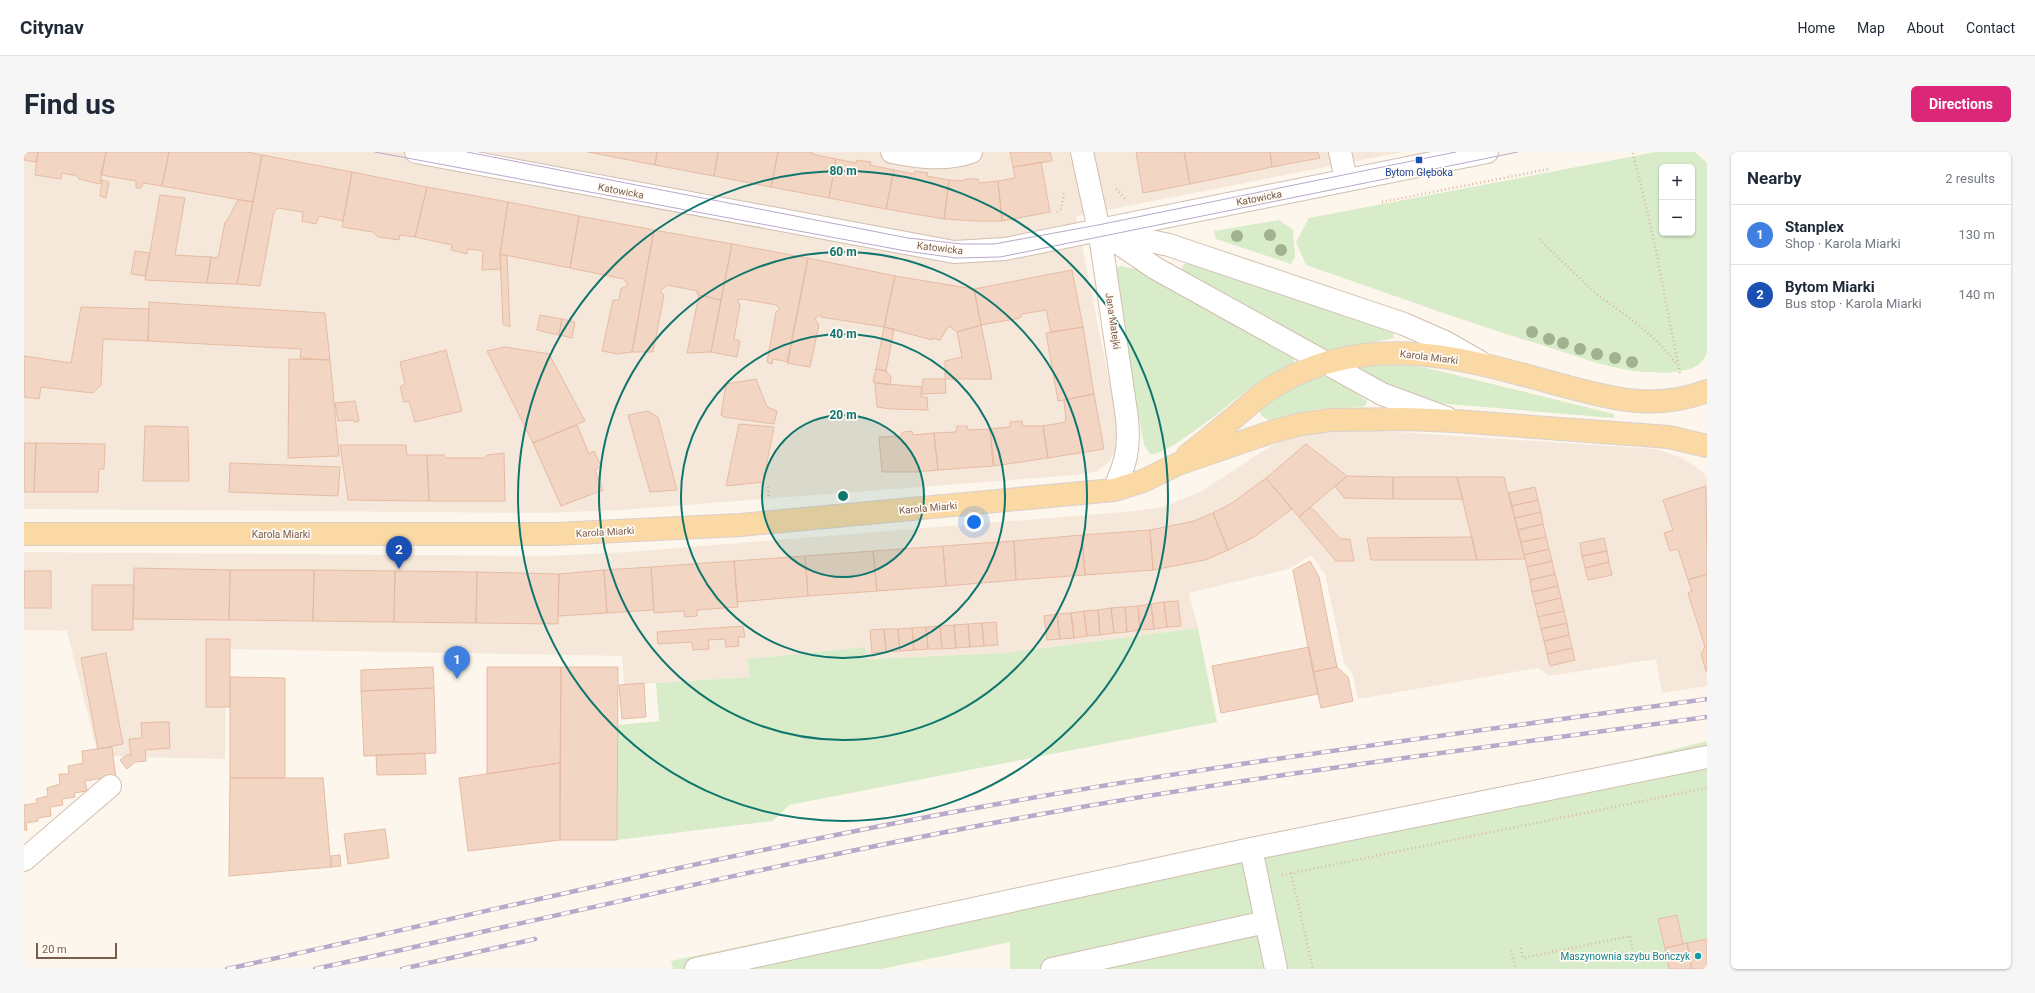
<!DOCTYPE html>
<meta charset="utf-8">
<style>
body{margin:0;font-family:Roboto,sans-serif;background:#f6f6f7;color:#1f2937}
.controls{position:absolute;right:12px;top:12px;display:grid;overflow:hidden;border-radius:6px;box-shadow:0 1px 3px #0004}
.controls button{width:36px;height:36px;display:grid;place-items:center;padding:0;border:0;border-bottom:1px solid #e0e1e3;background:#fff;color:#1f2937;font:20px sans-serif}
.scale{position:absolute;left:12px;bottom:10px;width:81px;box-sizing:border-box;padding-left:4px;border:2px solid #7a5c4d;border-top:0;font-size:11px;line-height:14px;white-space:nowrap;color:#7a5c4d;-webkit-text-stroke:3px #fffaf3;paint-order:stroke}
.you{position:absolute;left:950px;top:370px;width:14px;height:14px;margin:-10px;border:3px solid #fff;border-radius:50%;background:#1a73e8;box-shadow:0 0 0 6px #1a73e833}
.badge{display:grid;place-items:center;width:26px;height:26px;border-radius:50%;background:#db2777;color:#fff;font-size:13px;font-weight:700}
.pin{position:absolute;translate:-50% -33px;filter:drop-shadow(0 1px 2px #0008)}
.pin::after{content:'';position:absolute;top:21px;width:14px;height:12px;background:inherit;clip-path:polygon(0 0,100% 0,50% 100%)}
.list{margin:0;padding:0;list-style:none}
h2{display:flex;justify-content:space-between;align-items:center;height:52px;margin:0;padding:0 16px;font-size:17px}
h2 small{font-size:13px;font-weight:400;color:#747a83}
.list li{display:grid;grid-template-columns:26px 1fr auto;gap:12px;align-items:center;box-sizing:border-box;height:60px;padding:0 16px;border-top:1px solid #e0e1e3}
.list b{display:block;font-size:15px;white-space:nowrap}
.list p{margin:0;font-size:13px;white-space:nowrap;color:#747a83}
.list em{font-size:13px;font-style:normal;color:#747a83}
.map{position:relative;flex:none;width:1683px;height:817px;overflow:hidden;border-radius:6px}
header{display:flex;align-items:center;gap:24px;box-sizing:border-box;height:56px;padding:0 20px;background:#fff;border-bottom:1px solid #e0e1e3}
header strong{font-size:19px}
nav{display:flex;gap:22px;margin-inline-start:auto;font-size:14px}
.intro{display:flex;align-items:center;justify-content:space-between;box-sizing:border-box;height:96px;padding:0 24px}
h1{margin:0;font-size:28px}
.button{padding:10px 18px;border-radius:6px;background:#db2777;color:#fff;font-size:14px;font-weight:700}
main{display:flex;gap:24px;padding:0 24px}
aside{flex:1;background:#fff;border-radius:6px;box-shadow:0 1px 3px #0004}
.map>svg:first-child{display:block}
.residential{fill:#f5e8da}
.green{fill:#d8ecc9;fill-rule:evenodd}
.building{fill:#f3d5c3;stroke:#e6bba3}
.lines{fill:none;stroke-linecap:round;stroke-linejoin:round}
.minor-casing{stroke:#d1beb0;stroke-width:24}
.major-casing{stroke:#dad1cd;stroke-width:24}
.path{stroke:#d9b8a5;stroke-width:2.5;stroke-dasharray:1 3;stroke-linecap:butt}
.minor{stroke:#fff;stroke-width:22}
.major{stroke:#fbd9a5;stroke-width:22}
.tram{stroke:#b9a8c9;stroke-width:1}
.rail-casing{stroke:#b9a8c9;stroke-width:4.5}
.rail{stroke:#fffaf3;stroke-width:3;stroke-dasharray:9;stroke-linecap:butt}
.tree{fill:#a0b28e}
.ring{fill:none;stroke:#0f766e;stroke-width:2}
.transit-dot{fill:#1a4fb4;stroke:#fffaf3;stroke-width:1.5}
.culture-dot{fill:#0f9aa8;stroke:#fffaf3;stroke-width:1.5}
.labels{text-anchor:middle;dominant-baseline:central;stroke-width:3.5;stroke-linejoin:round;paint-order:stroke}
.transit-label{font-size:10px;fill:#164399;stroke:#fffaf3}
.street-label{font-size:10px;fill:#7a5c4d;stroke:#fffaf3}
.culture-label{font-size:10px;fill:#0d838f;stroke:#fffaf3;text-anchor:end}
.centre{fill:#0f766e;stroke:#fffaf3;stroke-width:2}
.ring-label{font-size:12px;text-anchor:middle;font-weight:bold;fill:#0f766e;stroke:#fffaf3;stroke-width:3.5;stroke-linejoin:round;paint-order:stroke}
</style>
<header>
<strong>Citynav</strong>
<nav><a>Home</a><a>Map</a><a>About</a><a>Contact</a></nav>
</header>
<div class="intro"><h1>Find us</h1><a class="button">Directions</a></div>
<main>
<div class="map">
<svg width="1683" height="817" viewBox="0 0 1683 817">
<rect width="100%" height="100%" fill="#fdf6ec"/>
<path class="residential" d="M0,0h1379l-327,64 40,200 2,19 -4,19 -6,9 -11,8 -21,4 -456,35 -73,3 -523,-4z
M1314,276l318,21 26,9 20,13 5,6v209l-45,7 -6,-34 -107,17 -11,-8 -180,31 -5,-24 -9,-12 -19,-89 -14,-19 -22,14 -100,24 9,35 -193,25 -139,6 -1,-12 -117,12 2,18 -126,8 -2,-29 -395,-7 -2,110 -127,-3 -31,-125 -43,-1v-78l522,4 82,-4 508,-41 30,-5 36,-15 67,-44 27,-14z"/>
<path class="green" d="M1632,0h39l12,11v190c-7,22 -43,20 -62,19 -34,-2 -68,-16 -100,-26 -80,-24 -160,-54 -239,-81l-10,-23 13,-24zM1638,15h30v66h-30z
M1255,68l14,10 2,27 -4,7 -75,-25 -2,-8z
M1165,110l200,69 4,2 1,5 -66,14 -146,-81 1,-6z
M1096,114l15,3 20,11 139,77v5c-15,8 -30,17 -45,27 -18,13 -80,67 -99,65l-6,-9 -31,-169 1,-6z
M1353,212h23l27,4 187,46v4l-178,-15 -20,-4 -57,-29 2,-4z
M1298,224c10,0 36,18 45,25l-1,4 -4,2 -47,2 -47,11 -7,-5 -1,-5 5,-7 49,-25z
M1174,476l19,94 -428,83 -16,16 -156,19 1,-115 41,-4 -3,-38 94,-6 -3,-18 118,-12 1,12 139,-6z
M1683,589v228h-697v-27l-129,27h-208l-2,-8 811,-171 135,-26z"/>
<path class="building" d="M0,0h14l-2,10 -12,-2z
M14,0h68l-6,32 -21,-5 -3,-4h-3l-11,-2 -1,6 -26,-4z
M82,0h63l-7,34 -19,-3 -2,5h-5v-7l-35,-6z
M145,0h78l15,3 -9,47 -91,-16z
M564,0h69l-2,13z
M633,0h61l-4,24 -59,-11z
M694,0h60l-7,35 -57,-11z
M754,0h35l-1,2 24,5 -7,39 -58,-11z
M986,0h40l2,9 -39,6z
M1112,0h48l6,32 -47,9z
M1160,0h86l2,15 -82,17z
M1246,0h48l2,6 -48,9z
M238,3l90,17 -9,49 -24,-5 -3,8 -14,-3 1,-9 -25,-4 -4,3 -14,75 -23,-2z
M812,7l20,4 1,-3 14,2 -1,3 24,5 -8,39 -57,-11z
M1017,10l9,50 -48,9 -4,-40 17,-3 -2,-11z
M870,18l20,4 1,-3 13,2 -1,3 22,4 -5,39 -58,-10z
M328,20l75,15 -12,50 -15,-2 -1,5 -21,-3 -5,-5 -31,-5z
M941,27h13l1,4 19,-2 4,40h-25l-33,-2 5,-39 16,1z
M78,28l7,2 -3,16 -6,-2z
M403,35l81,15 -8,52 1,15 -19,1 1,-19 -15,-2 -1,5 -16,-4 1,-5 -37,-8z
M136,43l25,3 -10,57 36,2 -4,26 -62,-3z
M214,48l15,2 -16,82 -30,-1 4,-26 7,1 7,-36 1,1z
M484,50l71,14 -9,52 -70,-14z
M555,64l75,14 -22,122 -14,2 -16,-3 11,-51h6l2,-11 7,-4 -4,-6 -54,-11z
M630,78l78,14 -11,56 -22,-5 -2,-1v-3l-30,-6 -7,6 4,4 -11,57h-21z
M708,92l76,14 -20,104 -15,-3 -1,5 -5,-2 9,-50 4,-3 -4,-4 -33,-6 -6,1 3,5 -6,34 6,2 -3,16 -26,-5z
M111,99l15,2 -5,23 -14,-2z
M476,102l7,2 3,71 -7,-3z
M784,106l87,18 -11,51 -63,-10 -1,-3 -5,5 4,6 -9,42 -23,-4z
M1048,118l11,57 -32,5 -5,-22 -24,4 -2,4 -39,7 -7,-36z
M871,124l79,13 7,36 -24,7 -8,-6 -9,14 -8,-2v2l-48,-13z
M675,143l22,5 -10,52 -24,1z
M125,150l176,11 5,47 -30,-2 1,-9 -153,-8z
M57,155l68,2 -1,32 -45,-2 -2,46 -8,8 -52,-6 -2,12 -15,-2v-41l47,7z
M516,163l22,4 -3,16 -22,-5z
M538,167l13,3 -3,16 -13,-3z
M957,173l11,54h-47v-18l17,-4 -5,-25z
M860,175l10,2 -8,42 -10,-2z
M1059,175l11,67 -36,7 -12,-68z
M481,195l44,7 36,67 -52,22 -46,-92z
M422,198l16,61 -47,11 -6,-21 -5,1 -4,-15 5,-3 -5,-22z
M265,207l41,1 9,96 -51,2z
M852,217l10,2 5,6 -1,8 -17,-3z
M732,227l11,28 10,4 -3,13 -50,-7 -3,-2 5,-31z
M899,227h22l1,14 -25,1z
M851,231l47,4 -1,10h6l1,13 -37,-1 -14,-2z
M1070,242l10,55 -56,9 -5,-32 23,-4 -2,-22z
M331,249l4,20 -5,1v-2l-16,1 -3,-18z
M624,259l10,6 19,73 -27,2 -22,-77z
M998,269l1,5h20l5,32 -54,8 -4,-37 20,-2v-5z
M715,272l35,3 -11,55 -37,4z
M553,273l12,29 5,-3 7,15 -6,4 8,20 -42,16 -28,-63z
M121,274l43,1 1,54h-46z
M933,274h10l1,4 22,-1 3,37 -55,4 -4,-37 22,-1z
M888,279l1,4 21,-2 4,37 -22,2h-34l-3,-35 22,-1 2,-4z
M0,291h12l-2,49h-10z
M12,291l69,1 -1,25h-5l-1,23h-64z
M1282,292l41,32 -48,41 -33,-39z
M316,293h66l1,10h20l2,46 -81,-1z
M480,301l1,48h-76l-2,-46h17l2,3h38l4,-3z
M206,311l110,4 -2,29 -109,-4z
M1323,324l46,1v22l-49,-1 -9,-12z
M1369,325h64l6,22h-70z
M1433,325h47l21,82 -48,1z
M1242,326l26,31 -38,28 -26,13 -15,-37 19,-10z
M1682,334l1,88 -19,6 -10,-31 -8,2 -6,-18 9,-3 -10,-30z
M1511,335l3,13 -26,6 -3,-13z
M1514,348l3,12 -26,6 -3,-12z
M1285,356l6,3 25,28h10l4,22h-18l-37,-44z
M1517,360l2,12 -25,6 -3,-12z
M1189,361l15,37 -23,10 -52,10 -3,-40 44,-9z
M1519,372l3,13 -25,5 -3,-12z
M1126,378l3,40 -68,5 -3,-40z
M1058,383l3,40 -69,5 -2,-39z
M1448,385l5,23h-106l-4,-22z
M1522,385l3,12 -25,6 -3,-13z
M1580,386l3,13 -25,5 -2,-13z
M990,389l2,39 -70,6 -3,-40z
M919,394l3,40 -69,5 -4,-40z
M1525,397l3,12 -25,6 -3,-12z
M849,399l4,40 -69,5 -3,-40z
M1583,399l2,11 -24,6 -3,-12z
M781,404l3,40 -71,6 -3,-41z
M710,409l4,46 -41,3v6l-12,1 -1,-6 -30,2 -3,-46z
M1286,409l9,16 18,90 -24,5 -20,-102z
M1528,409l3,13 -25,6 -3,-13z
M1585,410l3,13 -24,5 -3,-12z
M627,415l3,43 -47,3 -3,-43z
M110,416l96,2 -1,50 -96,-1z
M206,418h84l-1,51 -84,-1z
M290,418l81,1 -1,51 -81,-1z
M580,418l3,43 -49,3 1,-42z
M0,419h27v37h-27z
M371,419l82,1 -1,51 -82,-1z
M453,420l82,2 -1,50 -82,-1z
M1531,422l3,12 -26,6 -2,-12z
M1683,422v97h-1l-5,-17 4,-7 -17,-54 4,-2 -4,-11z
M68,433h42l-1,45h-41z
M1534,434l3,12 -26,6 -3,-12z
M1537,446l3,13 -26,6 -3,-13z
M1154,449l3,25 -14,1 -3,-25z
M1140,450l3,25 -13,2 -3,-25z
M1127,452l3,25 -14,1 -2,-24z
M1114,454l2,24 -13,2 -2,-25z
M1101,455l2,25 -13,1 -3,-25z
M1087,456l3,25 -14,2 -2,-25z
M1074,458l2,25 -13,1 -3,-25z
M1060,459l3,25 -13,2 -3,-25z
M1540,459l3,12 -26,6 -3,-12z
M1047,461l3,25 -14,1 -3,-25z
M1033,462l3,25 -13,1 -3,-24z
M972,470l2,23 -14,1 -2,-23z
M958,471l2,23 -14,1 -2,-23z
M1543,471l2,12 -25,6 -3,-12z
M944,472l2,23 -14,1 -2,-23z
M930,473l2,23 -14,1 -2,-23z
M719,474l2,11h-7l1,9 -13,1 -1,-8 -17,1 1,9 -16,1 -1,-8 -34,2 -1,-12z
M916,474l2,23h-14l-2,-22z
M902,475l2,22 -14,1 -2,-22z
M888,476l2,22 -14,1 -2,-22z
M860,477l2,23 -14,1 -2,-23z
M860,477h14l2,22 -14,1z
M1545,483l3,13 -25,6 -3,-13z
M182,487h24v68h-24z
M1285,495l9,47 -97,19 -9,-47z
M1548,496l3,12 -25,6 -3,-12z
M82,501l17,91 -25,5 -17,-91z
M409,515l1,21 -73,3v-21z
M463,515h74l-1,96 -73,11z
M537,515h57l-1,173h-57z
M1313,515l11,10 5,24 -32,7 -8,-36z
M206,525l55,1v100h-55z
M620,531l2,34 -24,2 -3,-34z
M410,536l2,65 -72,3 -3,-65z
M135,570h10l1,26 -25,2 1,11 -11,1 -8,7 -7,-9 8,-6 3,3 -2,-18 13,-1 -1,-15z
M88,595l4,32 -13,-1 -18,3 2,10 -13,2 1,4 -13,2 1,6 -13,2 1,9 -13,2v3l-12,2 1,7h-3v-25l13,-2 -1,-4 12,-3 -1,-8 13,-4 -1,-10h10l-1,-8 15,-3 -1,-12z
M401,601l1,21 -49,1 -1,-20z
M536,611v77l-92,11 -9,-73z
M206,626h93l8,89 -102,9z
M361,677l4,29 -41,6 -4,-30z
M316,703l1,11 -10,1v-11z
M1653,763l6,29 -18,4 -7,-29z
M1683,787v30h-15l-5,-26z
M1663,791l5,26h-23l-4,-21z"/>
<g class="lines">
<defs>
<path id="minor" d="M392,0l538,100 51,-3 482,-97
M868,0c25,5 54,9 79,0
M1058,0l18,83 27,183c3,31 -1,44 -13,72
M1316,0l6,28
M1084,80l61,13 235,79 41,18 35,20
M1084,84l47,32 227,126 65,24
M0,708l86,-74
M672,817l555,-120
M1028,817l214,-47
M1252,817l-25,-120 456,-92"/>
<path id="major" d="M1164,303c18,-14 36,-29 54,-44 8,-7 17,-15 26,-21 97,-64 198,-31 300,-3 50,13 89,23 139,4
M0,382h531l185,-9 374,-35 29,-9 35,-17 93,-32 30,-8 29,-4 77,-1 48,2 214,16 38,9"/>
</defs>
<use href="#minor" class="minor-casing"/>
<use href="#major" class="major-casing"/>
<path class="path" d="M1609,1l20,83 27,138
M1092,37l10,11
M1358,50l167,-33
M1033,60l4,-3 3,-18
M1515,87l56,54 40,29 21,18 20,23
M744,335l1,10
M1267,721l22,96
M1258,723l425,-87
M1497,796l2,10 107,-22 3,16
M1487,798l5,19"/>
<use href="#minor" class="minor"/>
<use href="#major" class="major"/>
<path class="tram" d="M351,0l531,99 50,7 44,-1 518,-105
M443,0l441,86 54,6h32l104,-19 358,-73"/>
<defs>
<path id="rail" d="M203,817c251,-55 501,-116 754,-162 241,-44 484,-74 726,-108
M291,817c248,-54 495,-114 744,-158 215,-38 432,-64 648,-94
M378,817l133,-30"/>
</defs>
<use href="#rail" class="rail-casing"/>
<use href="#rail" class="rail"/>
</g>
<g class="tree">
<circle cx="1246" cy="83" r="6"/>
<circle cx="1213" cy="84" r="6"/>
<circle cx="1257" cy="98" r="6"/>
<circle cx="1508" cy="180" r="6"/>
<circle cx="1525" cy="187" r="6"/>
<circle cx="1539" cy="191" r="6"/>
<circle cx="1556" cy="197" r="6"/>
<circle cx="1573" cy="202" r="6"/>
<circle cx="1591" cy="206" r="6"/>
<circle cx="1608" cy="210" r="6"/>
</g>
<circle cx="819" cy="344" r="81" fill="#0f766e" fill-opacity=".12"/>
<g class="ring">
<circle cx="819" cy="344" r="81"/>
<circle cx="819" cy="344" r="162"/>
<circle cx="819" cy="344" r="244"/>
<circle cx="819" cy="344" r="325"/>
</g>
<rect class="transit-dot" x="1391" y="4" width="8" height="8" rx="2"/>
<circle class="culture-dot" cx="1674" cy="804" r="4"/>
<g class="labels">
<g class="transit-label">
<text x="1395" y="20">Bytom Głęboka</text>
</g>
<g class="street-label">
<text transform="translate(597 39) rotate(11)">Katowicka</text>
<text transform="translate(1235 46) rotate(-11)">Katowicka</text>
<text transform="translate(916 96) rotate(7)">Katowicka</text>
<text transform="translate(1089 169) rotate(82)">Jana Matejki</text>
<text transform="translate(1405 205) rotate(7)">Karola Miarki</text>
<text transform="translate(904 356) rotate(-5)">Karola Miarki</text>
<text transform="translate(581 380) rotate(-3)">Karola Miarki</text>
<text x="257" y="382">Karola Miarki</text>
</g>
<g class="culture-label">
<text x="1666" y="804">Maszynownia szybu Bończyk</text>
</g>
</g>
<circle cx="819" cy="344" r="6" class="centre"/>
<g class="ring-label">
<text x="819" y="23">80 m</text>
<text x="819" y="104">60 m</text>
<text x="819" y="186">40 m</text>
<text x="819" y="267">20 m</text>
</g>
</svg>
<div class="controls">
<button>+</button>
<button>−</button>
</div>
<div class="scale">20 m</div>
<div class="you"></div>
<div class="pin badge" style="left:433px;top:527px;background:#3f7fe0">1</div>
<div class="pin badge" style="left:375px;top:417px;background:#1a4fb4">2</div>
</div>
<aside>
<h2>Nearby<small>2 results</small></h2>
<ul class="list">
<li><span class="badge" style="background:#3f7fe0">1</span><div><b>Stanplex</b><p>Shop · Karola Miarki</p></div><em>130 m</em></li>
<li><span class="badge" style="background:#1a4fb4">2</span><div><b>Bytom Miarki</b><p>Bus stop · Karola Miarki</p></div><em>140 m</em></li>
</ul>
</aside>
</main>
